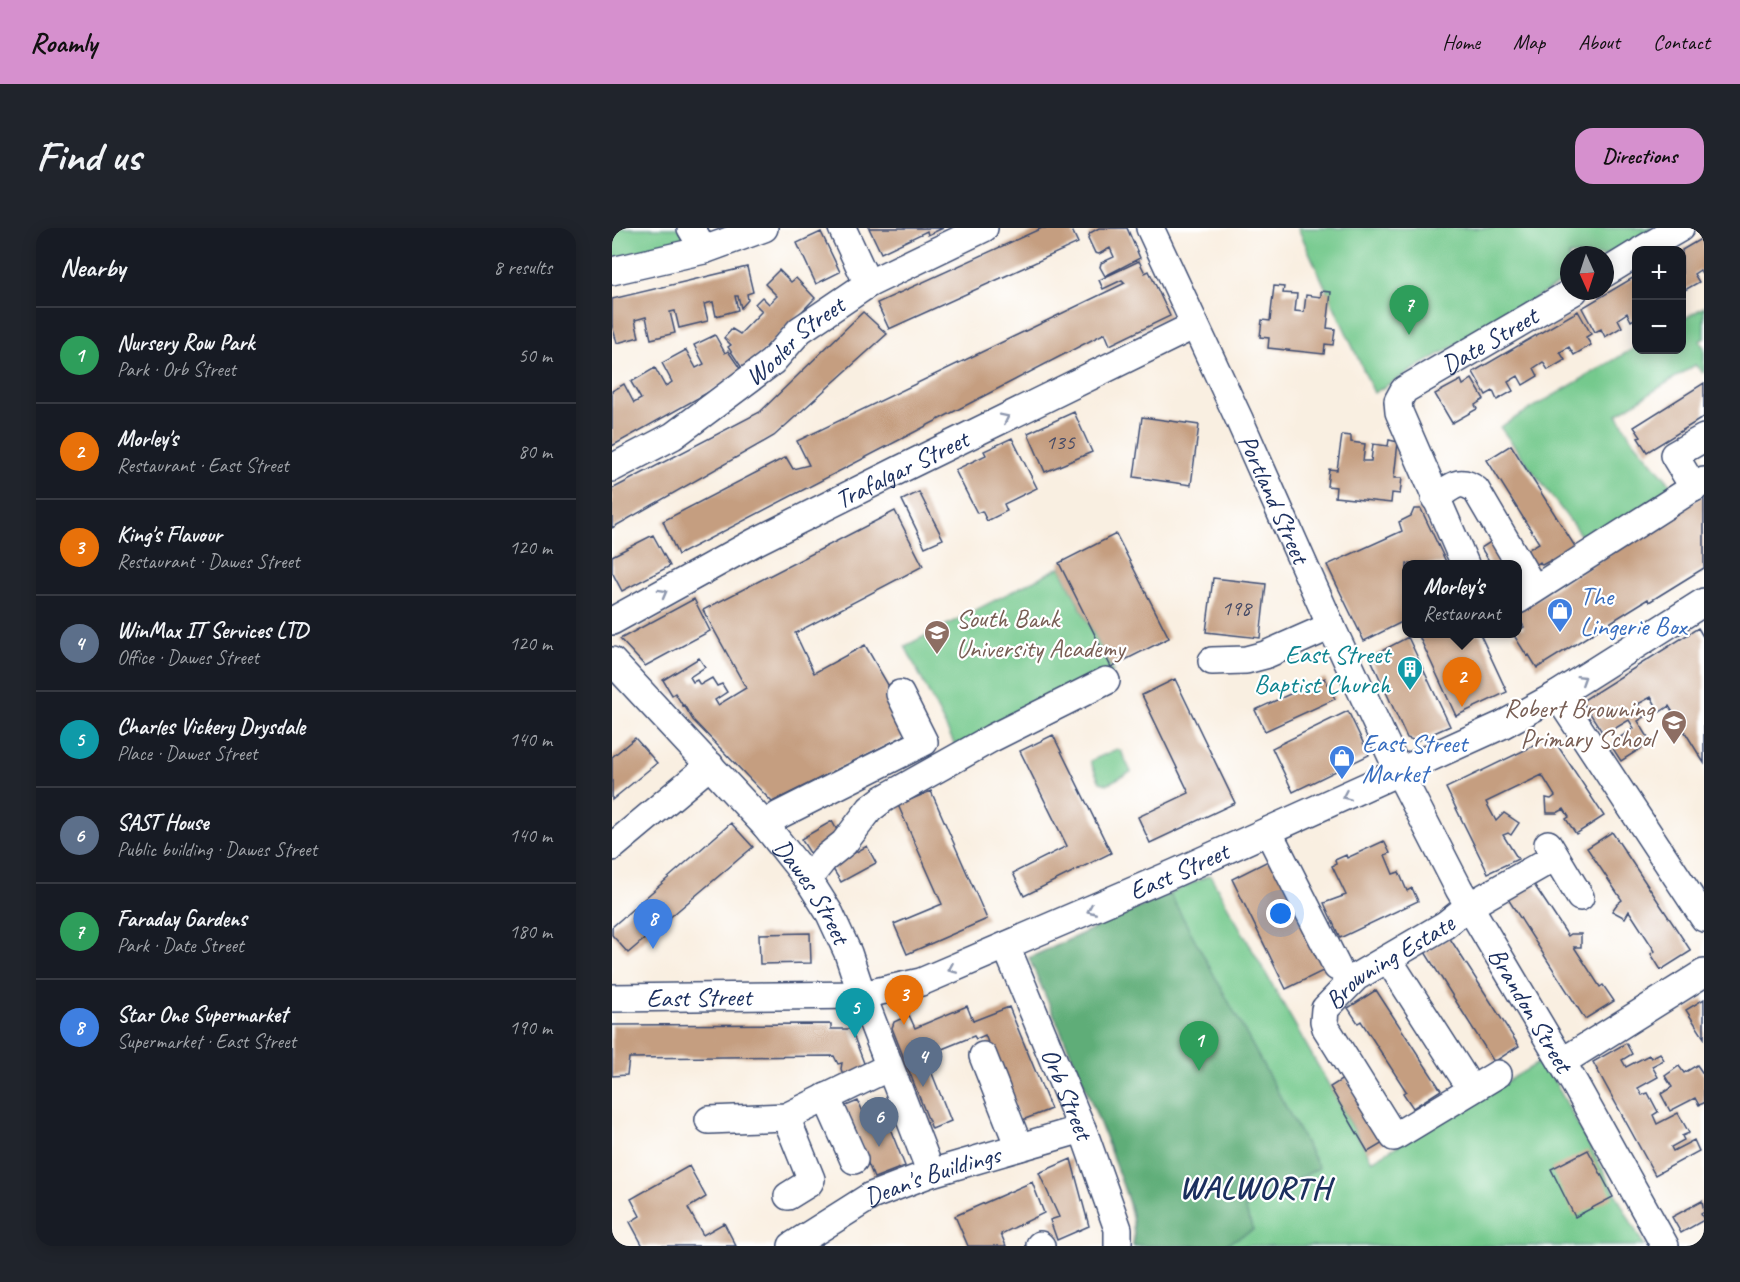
<!DOCTYPE html>
<meta charset="utf-8">
<style>
body{margin:0;font-family:Caveat,sans-serif;background:#20242c;color:#f1f3f6}
.controls{position:absolute;right:18px;top:18px;display:grid;overflow:hidden;border-radius:12px;box-shadow:0 3px 15px #0003}
.controls button{width:54px;height:54px;display:grid;place-items:center;padding:0;border:0;border-bottom:2px solid #363941;background:#171b24;color:#f1f3f6;font:30px sans-serif}
.compass{position:absolute;left:948px;top:18px;width:54px;height:54px;border-radius:50%;background:#171b24;box-shadow:0 3px 15px #0003;rotate:177deg}
.you{position:absolute;left:669px;top:686px;width:21px;height:21px;margin:-15px;border:4px solid #fff;border-radius:50%;background:#1a73e8;box-shadow:0 0 0 9px #1a73e833}
.badge{display:grid;place-items:center;width:39px;height:39px;border-radius:50%;background:#d690ce;color:#fff;font-size:20px;font-weight:700}
.pin{position:absolute;translate:-50% -50px;filter:drop-shadow(0 2px 3px #0008)}
.pin::after{content:'';position:absolute;top:32px;width:21px;height:18px;background:inherit;clip-path:polygon(0 0,100% 0,50% 100%)}
.popup{position:absolute;left:790px;top:332px;width:120px;height:78px;box-sizing:border-box;display:grid;place-content:center;border-radius:12px;background:#171b24;filter:drop-shadow(0 2px 4px #0005);font-size:20px;white-space:nowrap;color:#9ea1a6}
.popup b{font-size:22px;color:#f1f3f6}
.popup::after{content:'';position:absolute;left:50%;top:100%;margin-left:-12px;border:12px solid transparent;border-top-color:#171b24}
.list{margin:0;padding:0;list-style:none}
h2{display:flex;justify-content:space-between;align-items:center;height:78px;margin:0;padding:0 24px;font-size:26px}
h2 small{font-size:20px;font-weight:400;color:#9ea1a6}
.list li{display:grid;grid-template-columns:39px 1fr auto;gap:18px;align-items:center;box-sizing:border-box;height:96px;padding:0 24px;border-top:2px solid #363941}
.list b{display:block;font-size:22px;white-space:nowrap}
.list p{margin:0;font-size:20px;white-space:nowrap;color:#9ea1a6}
.list em{font-size:20px;font-style:normal;color:#9ea1a6}
.map{position:relative;flex:none;width:1092px;height:1018px;overflow:hidden;border-radius:18px}
header{display:flex;align-items:center;gap:36px;box-sizing:border-box;height:84px;padding:0 30px;background:#d690ce;color:#111}
header strong{font-size:28px}
nav{display:flex;gap:33px;margin-inline-start:auto;font-size:21px}
.intro{display:flex;align-items:center;justify-content:space-between;box-sizing:border-box;height:144px;padding:0 36px}
h1{margin:0;font-size:42px}
.button{padding:15px 27px;border-radius:18px;background:#d690ce;color:#111;font-size:21px;font-weight:700}
main{display:flex;gap:36px;padding:0 36px}
aside{flex:1;background:#171b24;border-radius:18px;box-shadow:0 3px 15px #0003}
.map>svg:first-child{display:block}
.green{fill:#74c98d;stroke:#487c76;stroke-width:1.5}
.forest{fill:#5fad78;stroke:#3d6e6b;stroke-width:1.5}
.building{fill:#c59e80}
.lines{fill:none;stroke-linecap:round;stroke-linejoin:round}
.minor-casing{stroke:#3c4c72;stroke-width:30}
.minor{stroke:#fff;stroke-width:27}
.oneway{stroke:#8d97ae}
.labels{text-anchor:middle;dominant-baseline:central;stroke-width:4.5;stroke-linejoin:round;paint-order:stroke}
.number-label{font-size:22px;fill:#464b66}
.street-label{font-size:26px;fill:#1b2f5e;stroke:#fff}
.shop-label{font-size:26px;fill:#366cbe;stroke:#fff;text-anchor:start}
.education-label{font-size:26px;fill:#785e54;stroke:#fff;text-anchor:start}
.culture-label{font-size:26px;fill:#0d838f;stroke:#fff;text-anchor:end}
.district-label{font-size:32px;font-weight:bold;letter-spacing:1.5px;fill:#1b2f5e;stroke:#fff}
</style>
<header>
<strong>Roamly</strong>
<nav><a>Home</a><a>Map</a><a>About</a><a>Contact</a></nav>
</header>
<div class="intro"><h1>Find us</h1><a class="button">Directions</a></div>
<main>
<aside>
<h2>Nearby<small>8 results</small></h2>
<ul class="list">
<li><span class="badge" style="background:#2e9e5b">1</span><div><b>Nursery Row Park</b><p>Park · Orb Street</p></div><em>50 m</em></li>
<li><span class="badge" style="background:#e8710a">2</span><div><b>Morley's</b><p>Restaurant · East Street</p></div><em>80 m</em></li>
<li><span class="badge" style="background:#e8710a">3</span><div><b>King's Flavour</b><p>Restaurant · Dawes Street</p></div><em>120 m</em></li>
<li><span class="badge" style="background:#5c6f8a">4</span><div><b>WinMax IT Services LTD</b><p>Office · Dawes Street</p></div><em>120 m</em></li>
<li><span class="badge" style="background:#0f9aa8">5</span><div><b>Charles Vickery Drysdale</b><p>Place · Dawes Street</p></div><em>140 m</em></li>
<li><span class="badge" style="background:#5c6f8a">6</span><div><b>SAST House</b><p>Public building · Dawes Street</p></div><em>140 m</em></li>
<li><span class="badge" style="background:#2e9e5b">7</span><div><b>Faraday Gardens</b><p>Park · Date Street</p></div><em>180 m</em></li>
<li><span class="badge" style="background:#3f7fe0">8</span><div><b>Star One Supermarket</b><p>Supermarket · East Street</p></div><em>190 m</em></li>
</ul>
</aside>
<div class="map">
<svg width="1092" height="1018" viewBox="0 0 1092 1018">
<rect width="100%" height="100%" fill="#fff"/>
<filter id="ink" filterUnits="userSpaceOnUse"><feTurbulence type="fractalNoise" baseFrequency=".0167" numOctaves="2"/><feDisplacementMap in="SourceGraphic" scale="12" xChannelSelector="R" yChannelSelector="G"/><feConvolveMatrix kernelMatrix="1 2 1 2 8 2 1 2 1" color-interpolation-filters="sRGB"/></filter>
<filter id="wash" filterUnits="userSpaceOnUse"><feTurbulence type="fractalNoise" baseFrequency=".008" numOctaves="4" result="noise"/><feDisplacementMap in="SourceGraphic" scale="24" xChannelSelector="R" yChannelSelector="G"/><feGaussianBlur stdDeviation="1.35" result="paint"/><feColorMatrix in="noise" values="0 0 0 0 0 0 0 0 0 0 0 0 0 0 0 0 0 1.4 0 .05"/><feComposite in="paint" operator="in"/></filter>
<g filter="url(#wash)">
<rect width="100%" height="100%" fill="#f9efe1"/>
<path class="green" d="M0,0h73l4,21 -77,11z
M686,0h355l-48,28 -36,-1v23l-195,115z
M1092,79v31l-4,3 4,7v24l-1,1 -8,-8 -78,49 13,22 43,51 -88,54 -85,-114 136,-80v3h46v-30z
M448,339l53,105 -155,79 -53,-105z
M505,521l4,2 10,21 -24,12 -7,-2 -10,-21z
M598,647l162,286 171,-101 101,186h-511c4,-30 -9,-56 -19,-84 -24,-70 -56,-136 -85,-204z"/>
<path class="forest" d="M558,666l149,274 -74,40 8,22 -31,16h-89c5,-28 -8,-54 -17,-80 -25,-71 -57,-139 -87,-208z"/>
<g id="blocks">
<path class="building" d="M257,0h74l-15,7 -1,-4 -46,22z
M430,0h29l7,15 -189,86 -12,-26z
M487,0h28l13,30 -35,18 -5,-9 1,-4 13,-6 -4,-9 -11,6 -4,-1 -7,-15 2,-5z
M209,4l19,40 -24,12 -19,-41z
M1092,9v40l-4,-7 -6,4 5,8 -14,8 -3,-6v-34z
M527,33l6,12 4,-2 21,45 -60,29 -5,-12 -427,222 -15,-34 123,-64 7,12 16,-4 -12,-24 328,-158 -3,-3 -19,9 -4,-9z
M135,39l6,25 -6,2 1,6 -7,8 -3,-12h-3l3,14 -22,6 -3,-14 -9,2 4,17 -29,7 -4,-17 -5,1 5,21 -24,6 -5,-22 -11,3 4,17 -22,6 -5,-18v-26z
M167,42l12,12 5,-4 19,20 -71,73 -16,-24 3,-2 -7,-7 8,-9 8,5 22,-23 -7,-7 7,-7 7,7 8,-8 -12,-12z
M1024,48v42l-5,3 -4,-8 -9,6 4,8 -17,10 -4,-8 -6,3 -13,-24z
M662,58l10,1 -1,6 14,1 -2,17 9,1 2,-17 15,2v-6l10,1 -4,36 8,1 -2,16 -8,-1 -1,10 -56,-6 1,-10 -9,-1 2,-17 8,1z
M966,83l13,23 -5,3 5,8 -17,10 -5,-8 -9,5 5,8 -17,10 -5,-8 -9,6 4,8 -15,9 -5,-9 -10,6 5,9 -16,9 -4,-9 -7,4 -13,-23z
M251,84l24,22 -113,102 -162,92v-39l148,-77z
M103,107l10,18 3,-2 15,22 -131,73v-55l12,-7 10,19 7,-4 -10,-17 24,-14 10,18 4,-2 3,-2 -10,-19 24,-13 10,18 8,-4 -10,-19z
M860,151l12,20 -9,6 2,4 -25,14 -17,-29 26,-14 2,5z
M1092,155v34l-57,35 -9,-14 3,-1 -7,-10z
M462,184l18,40 -47,20 -17,-39z
M530,189l57,8 -8,60 -57,-8z
M730,207l9,1v6l14,2 -2,17h8l2,-17 15,2 1,-6 9,2 -4,36h8l-2,16 -8,-1 -1,10 -56,-6 1,-10 -9,-1 2,-17 8,1z
M400,210l25,50 -33,16 3,7 -20,10 -5,-10 -5,2 -22,-43 31,-15 -2,-4z
M899,217l65,103 -24,15 -1,-3 -9,5 -2,-3 -7,5 -9,-15 15,-9 -52,-83z
M307,264l24,47 -18,8 -23,-47z
M1092,267v73l-55,34 -1,-3 -111,69 -8,-13 -2,1 -12,-19 -1,-3 4,-1v-9l3,5 3,-2 -6,-11v-5z
M802,281h7l26,55h-40l-1,56 -42,21 -37,-76 75,-34 -3,-9 12,-6z
M283,283l28,55 -128,67 19,40 51,-28 26,45 -5,3 22,41 -136,68 -79,-82 -9,-15 -1,1 -8,-13 -3,2 -9,-15 36,-22 6,9 -15,10 3,5 4,-2 3,5 12,-7 5,8 5,-2 5,8 -12,8 3,5 28,-17 -43,-78z
M504,306l53,104 -58,29 -52,-104z
M41,307l17,31 -48,25 -10,-19v-16z
M880,313l15,23h-16l-10,-16z
M601,350l53,6 -6,54 -54,-6z
M82,371l16,32 -65,35 -25,-27z
M1086,400l6,10v125l-35,-57 -9,6 -9,-15 -13,7 8,12 -8,5 13,21 -30,19 -11,-17 24,-16 -5,-8 -25,15 -22,-34z
M806,406h62l27,58 -51,24z
M796,409l42,89 -34,15 -9,-3 -37,-81z
M713,450l10,21 -70,32 -10,-21z
M563,451l60,124 -85,40 -12,-26 51,-24 -47,-98z
M736,483l21,44 -76,37 -21,-44z
M441,507l58,118 -87,43 -11,-23 54,-27 -47,-95z
M940,509l52,79 -28,18 -10,-15 3,-2 -5,-8 -7,4h-10l-1,-15 5,1 4,-3 -13,-21 -56,27 10,19 8,-8 15,10 -8,12 -3,-2 -5,2 15,24 -30,14 -42,-85z
M23,510l22,25 -45,37v-43z
M319,563l56,128 -80,35 -13,-30 48,-20 -44,-99z
M220,593l8,15 -30,17 -9,-14z
M119,595l22,24 -125,106 -16,-18v-8z
M1000,604l79,119 -30,19 -10,-16 4,-3 -26,-40 -4,7 -13,-7 5,-7 5,-4 -35,-52z
M772,613l6,12 -5,2 8,19 6,-2 8,19 5,-3 6,13 -78,37 -16,-35 22,-8 -14,-29 4,-2 -1,-4 11,-5 1,3z
M255,618l9,17 -35,19 -10,-16z
M662,630l55,110 -43,21 -54,-110z
M921,655l35,53 3,-2h10v13h-7l26,40 3,-2 11,16 -29,18 -77,-120z
M198,705l1,30 -51,1 -1,-30z
M837,709l70,109 -25,16 -69,-110z
M764,762l65,100 -28,18 -10,-15 3,-2 -45,-70 -3,2 -10,-15z
M1092,771v39l-18,-28z
M355,778l6,15 36,-14 42,102 -31,12 -35,-86 -9,4 -2,-3 -49,20 26,65 -19,8 -40,-101 2,-6 15,-7 6,13z
M219,796v5h20l16,42 -22,9 -4,-11 1,-6 -4,1 -4,-8 -205,2 -2,17 -15,1v-51z
M1014,815l6,11 -10,6 4,7 23,-12 2,3 9,-5 4,7 -12,6 6,11 -20,11 4,7 6,-2 10,19 -5,3 4,9 21,-11 11,20 -7,3 2,4 -13,7 2,4 21,-11 5,11 -44,24 -62,-113z
M1085,837l7,10v28l-5,2 -4,-7 -25,13 -9,-17 11,-7 -7,-11 14,-10 5,7z
M734,849l39,65 -17,10 -38,-65z
M246,873l8,17 17,-7 22,55 -31,12 -21,-51 -12,-19z
M976,922l25,47 -38,20 -24,-48z
M459,931l18,67 -32,14 -7,-20 9,-3 -20,-44z
M77,938l17,31 -18,11 15,27 21,-12 12,23h-93l-13,-24 10,-6 -9,-17z
M420,954l12,31 -43,21 5,12h-38l-13,-30z
M1090,973l2,11 -3,2 3,6 -23,13 -9,-16z"/>
</g>
</g>
<g filter="url(#ink)">
<use href="#blocks" fill-opacity="0" stroke="#3c4c72" stroke-width="1.5"/>
<g class="lines">
<defs>
<g id="minor">
<path d="M79,0l13,22"/>
<path d="M230,0l26,56"/>
<path id="s1" d="M538,0l89,191 92,207 68,146 60,117 117,197 89,160"/>
<path d="M1030,22l38,-22"/>
<path d="M0,43l92,-21 60,-22"/>
<path d="M993,45l31,-19"/>
<path id="s2" d="M0,240l61,-32 99,-74 28,-32 68,-46 116,-56"/>
<path d="M1082,260l-20,-33 30,-17"/>
<path d="M823,270c16,-10 24,-22 41,-8l58,99"/>
<path id="s3" d="M853,336l-66,-152 -1,-11 6,-11 170,-99"/>
<path d="M906,372l186,-119"/>
<path id="s4" d="M0,393l143,-79 146,-73 294,-144"/>
<path id="s5" d="M0,433l153,164 43,54 22,35 18,39 14,42 69,178"/>
<path d="M600,433l34,-1 19,-5 66,-29"/>
<path d="M945,467l147,223"/>
<path d="M153,597l14,-10 145,-73 -24,-48"/>
<path d="M656,603l69,136"/>
<path d="M936,616l32,53"/>
<path d="M0,619l98,-82"/>
<path d="M196,651l16,-20 20,-16 26,-34 13,-10 109,-61 114,-57"/>
<path id="s6" d="M394,718l79,190 33,93v17"/>
<path d="M776,731l75,117"/>
<path id="s7" d="M0,770l250,-3 59,-13 254,-109 327,-148 55,-30 147,-93"/>
<path d="M371,828l36,91"/>
<path d="M950,834l142,-89"/>
<path id="s8" d="M886,846l-104,63 -68,-109 -2,-7 1,-12 31,-32 89,-52 24,-19 86,-49"/>
<path d="M214,869l28,63"/>
<path d="M174,889l25,62 -2,4 -21,13"/>
<path d="M97,892l77,-3 103,-50"/>
<path d="M428,1017l1,1"/>
<path id="s9" d="M180,1018l79,-50 60,-23 151,-44"/>
</g>
</defs>
<use href="#minor" class="minor-casing"/>
<use href="#minor" class="minor"/>
</g>
<defs><path id="oneway-chevron" d="M-2-3.5L2.5 0L-2 3.5" fill="none" stroke-width="1.6" stroke-linecap="round" stroke-linejoin="round" transform="scale(1.5)"/></defs>
<g class="oneway">
<use href="#oneway-chevron" transform="translate(393 190) rotate(-26)"/>
<use href="#oneway-chevron" transform="translate(51 365) rotate(-29)"/>
<use href="#oneway-chevron" transform="translate(970 451) rotate(-32)"/>
<use href="#oneway-chevron" transform="translate(734 568) rotate(156)"/>
<use href="#oneway-chevron" transform="translate(479 682) rotate(157)"/>
<use href="#oneway-chevron" transform="translate(340 741) rotate(157)"/>
</g>
</g>
<defs>
<symbol id="shop-pin" viewBox="-11 -11 22 30"><path d="M0 17L-7.5 6A9.5 9.5 0 1 1 7.5 6Z" fill="#3f7fe0" stroke="#fff"/><path d="M-5-2.5h2.3a2.7 3.5 0 0 1 5.4 0H5L5.5 6h-11ZM-1.5-2.5h3a1.5 2.3 0 0 0-3 0Z" fill="#fff"/></symbol>
<symbol id="school-pin" viewBox="-11 -11 22 30"><path d="M0 17L-7.5 6A9.5 9.5 0 1 1 7.5 6Z" fill="#8d6e63" stroke="#fff"/><path d="M0-5L7-2L0 1L-7-2ZM-4 1L0 2.5L4 1V4Q0 6-4 4Z" fill="#fff"/></symbol>
<symbol id="building-pin" viewBox="-11 -11 22 30"><path d="M0 17L-7.5 6A9.5 9.5 0 1 1 7.5 6Z" fill="#0f9aa8" stroke="#fff"/><path d="M-4-6H4V6H1V3H-1V6H-4ZM-2.5-4.3h1.7v1.8h-1.7ZM.8-4.3h1.7v1.8H.8ZM-2.5-1h1.7V.8h-1.7ZM.8-1h1.7V.8H.8Z" fill="#fff"/></symbol>
</defs>
<g fill-rule="evenodd">
<use href="#shop-pin" x="933" y="368" width="30" height="40"/>
<use href="#school-pin" x="310" y="390" width="30" height="40"/>
<use href="#building-pin" x="783" y="426" width="30" height="40"/>
<use href="#school-pin" x="1047" y="480" width="30" height="40"/>
<use href="#shop-pin" x="715" y="515" width="30" height="40"/>
</g>
<g class="labels">
<g class="number-label">
<text x="448" y="214">135</text>
<text x="624" y="380">198</text>
</g>
<g class="street-label">
<text stroke="none"><textPath href="#s3" startOffset="288">Date Street</textPath></text>
<text stroke="none"><textPath href="#s2" startOffset="224">Wooler Street</textPath></text>
<text stroke="none"><textPath href="#s4" startOffset="327">Trafalgar Street</textPath></text>
<text stroke="none"><textPath href="#s1" startOffset="298">Portland Street</textPath></text>
<text stroke="none"><textPath href="#s7" startOffset="591">East Street</textPath></text>
<text stroke="none"><textPath href="#s5" startOffset="306">Dawes Street</textPath></text>
<text stroke="none"><textPath href="#s8" startOffset="350">Browning Estate</textPath></text>
<text stroke="none"><textPath href="#s7" startOffset="87">East Street</textPath></text>
<text stroke="none"><textPath href="#s1" startOffset="870">Brandon Street</textPath></text>
<text stroke="none"><textPath href="#s6" startOffset="160">Orb Street</textPath></text>
<text stroke="none"><textPath href="#s9" startOffset="158">Dean's Buildings</textPath></text>
</g>
<g class="shop-label">
<text x="968" y="368">The<tspan x="968" dy="30">Lingerie Box</tspan></text>
<text x="750" y="515">East Street<tspan x="750" dy="30">Market</tspan></text>
</g>
<g class="education-label">
<text x="344" y="390">South Bank<tspan x="344" dy="30">University Academy</tspan></text>
<text x="1042" y="480" text-anchor="end">Robert Browning<tspan x="1042" dy="30">Primary School</tspan></text>
</g>
<g class="culture-label">
<text x="778" y="426">East Street<tspan x="778" dy="30">Baptist Church</tspan></text>
</g>
<g class="district-label">
<text x="643" y="959">WALWORTH</text>
</g>
</g>
</svg>
<div class="controls">
<button>+</button>
<button>−</button>
</div>
<svg class="compass" viewBox="-18 -18 36 36"><path d="M0-13l5 13h-10z" fill="#e53935"/><path d="M0 13l5-13h-10z" fill="#9ea1a6"/></svg>
<div class="you"></div>
<div class="pin badge" style="left:587px;top:843px;background:#2e9e5b">1</div>
<div class="pin badge" style="left:850px;top:479px;background:#e8710a">2</div>
<div class="popup"><b>Morley's</b>Restaurant</div>
<div class="pin badge" style="left:292px;top:797px;background:#e8710a">3</div>
<div class="pin badge" style="left:311px;top:859px;background:#5c6f8a">4</div>
<div class="pin badge" style="left:243px;top:810px;background:#0f9aa8">5</div>
<div class="pin badge" style="left:267px;top:919px;background:#5c6f8a">6</div>
<div class="pin badge" style="left:797px;top:107px;background:#2e9e5b">7</div>
<div class="pin badge" style="left:41px;top:721px;background:#3f7fe0">8</div>
</div>
</main>
